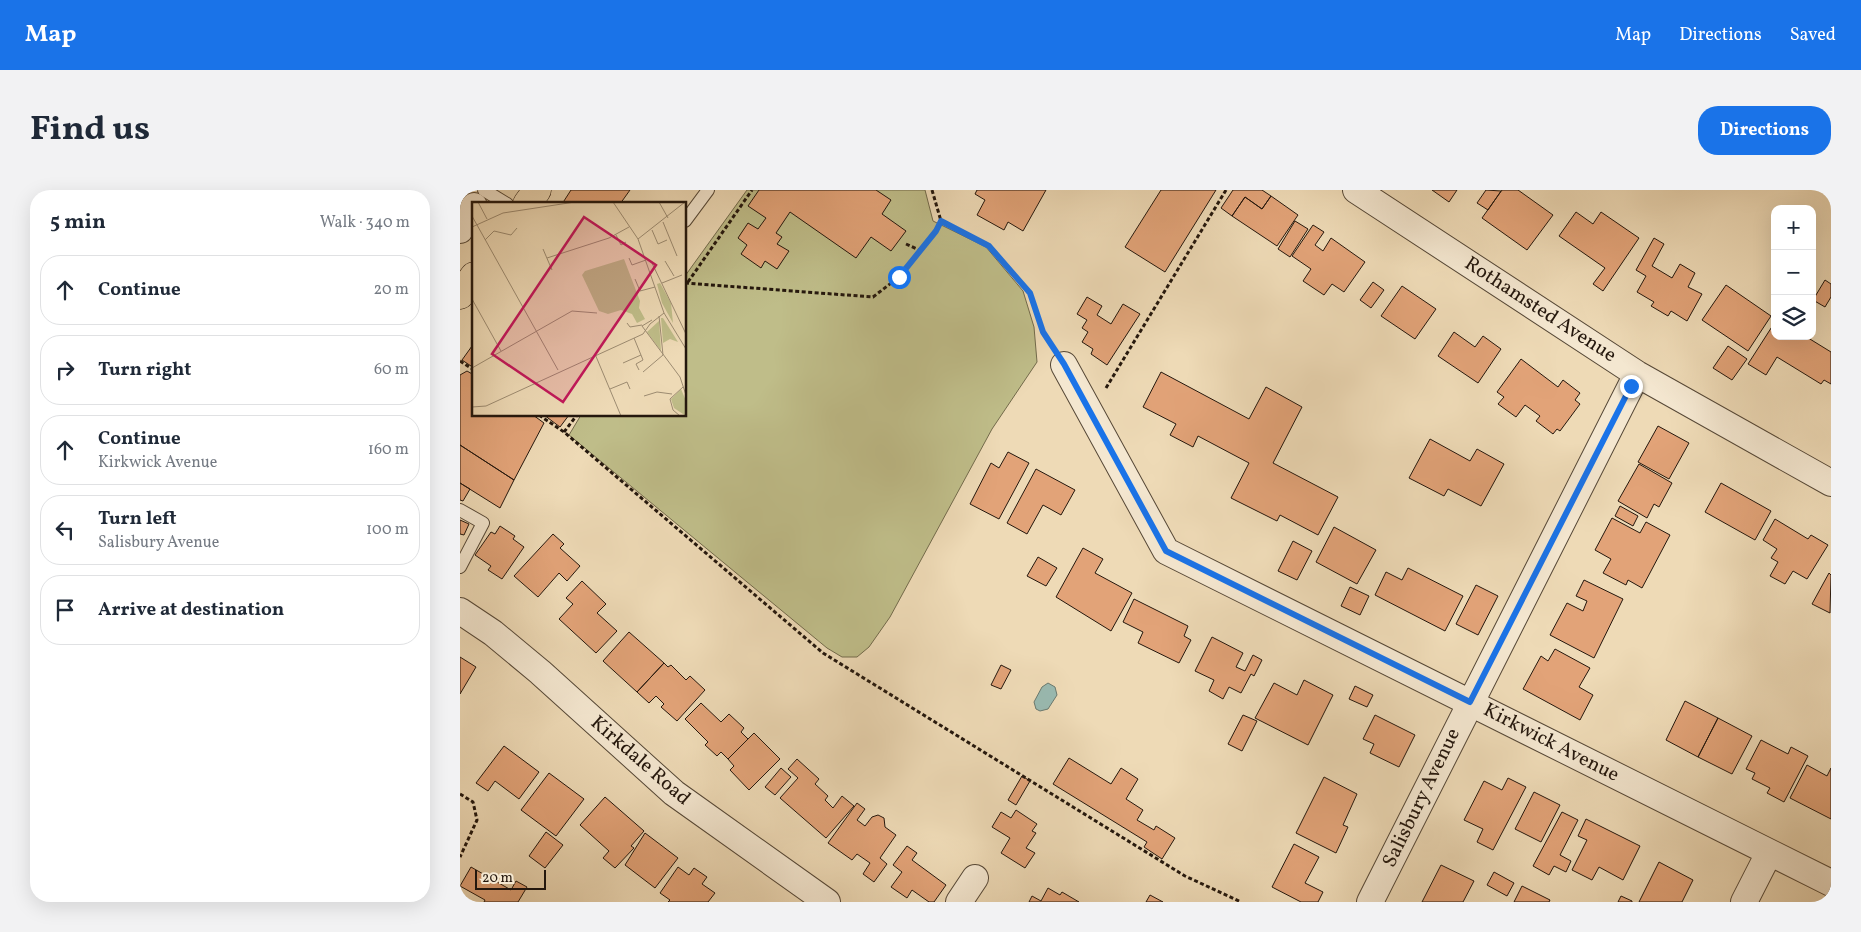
<!DOCTYPE html>
<meta charset="utf-8">
<style>
body{margin:0;font-family:Vollkorn,serif;background:#f2f2f3;color:#1f2937}
.controls{position:absolute;right:15px;top:15px;display:grid;overflow:hidden;border-radius:10px;box-shadow:0 5px 20px #0002}
.controls button{width:45px;height:45px;display:grid;place-items:center;padding:0;border:0;border-bottom:1px solid #e0e1e3;background:#fff;color:#1f2937;font:25px sans-serif}
.scale{position:absolute;left:15px;bottom:12px;width:71px;box-sizing:border-box;padding-left:5px;border:2px solid #24170d;border-top:0;font-size:14px;line-height:18px;white-space:nowrap;color:#24170d;-webkit-text-stroke:4px #f4e7d0;paint-order:stroke}
.stop{position:absolute;width:15px;height:15px;margin:-11px;border:4px solid #1a73e8;border-radius:50%;background:#fff}
.stop.end{background:#1a73e8;border-color:#fff;box-shadow:0 1px 5px #0008}
.list{margin:0;padding:0;list-style:none}
h2{display:flex;justify-content:space-between;align-items:center;height:65px;margin:0;padding:0 20px;font-size:21px}
h2 small{font-size:16px;font-weight:400;color:#747a83}
.list li{display:grid;grid-template-columns:32px 1fr auto;gap:15px;align-items:center;box-sizing:border-box;height:70px;margin:0 10px 10px;padding:0 10px;border:1px solid #e0e1e3;border-radius:20px}
.list b{display:block;font-size:19px;white-space:nowrap}
.list p{margin:0;font-size:16px;white-space:nowrap;color:#747a83}
.list em{font-size:16px;font-style:normal;color:#747a83}
.icon{flex:none;width:28px;height:28px;fill:none;stroke:currentColor;stroke-width:2;stroke-linecap:round;stroke-linejoin:round}
.map{position:relative;flex:none;width:1371px;height:712px;overflow:hidden;border-radius:20px}
header{display:flex;align-items:center;gap:30px;box-sizing:border-box;height:70px;padding:0 25px;background:#1a73e8;color:#fff}
header strong{font-size:24px}
nav{display:flex;gap:28px;margin-inline-start:auto;font-size:18px}
.intro{display:flex;align-items:center;justify-content:space-between;box-sizing:border-box;height:120px;padding:0 30px}
h1{margin:0;font-size:35px}
.button{padding:12px 22px;border-radius:20px;background:#1a73e8;color:#fff;font-size:18px;font-weight:700}
main{display:flex;gap:30px;padding:0 30px}
aside{flex:1;background:#fff;border-radius:20px;box-shadow:0 5px 20px #0002}
.map>svg:first-child{display:block}
.green{fill:#bfbd89;stroke:#726a4b}
.water{fill:#99bab1;stroke:#6a796f}
.building{fill:#e2a378;stroke:#24170d}
.lines{fill:none;stroke-linecap:round;stroke-linejoin:round}
.lane-casing{stroke:#564837;stroke-width:14}
.street-casing{stroke:#564837;stroke-width:28}
.primary-casing{stroke:#24170d;stroke-width:29}
.path{stroke:#24170d;stroke-width:3;stroke-dasharray:4 2.5;stroke-linecap:butt}
.lane{stroke:#f4e7d0;stroke-width:12}
.street{stroke:#f4e7d0;stroke-width:26}
.primary{stroke:#eedab6;stroke-width:28}
.route{stroke:#1a73e8;stroke-width:6}
.labels{text-anchor:middle;dominant-baseline:central;stroke-width:5;stroke-linejoin:round;paint-order:stroke}
.street-label{font-size:20px;fill:#24170d;stroke:#f4e7d0}
.inset-road{fill:none;stroke:#9d8c72;stroke-width:1}
.view{fill:#c2185b;fill-opacity:0.15;stroke:#c2185b;stroke-width:2.5}
.inset-edge{fill:none;stroke:#24170d;stroke-width:2.5}
</style>
<header>
<strong>Map</strong>
<nav><a>Map</a><a>Directions</a><a>Saved</a></nav>
</header>
<div class="intro"><h1>Find us</h1><a class="button">Directions</a></div>
<main>
<aside>
<h2>5 min<small>Walk · 340 m</small></h2>
<ul class="list">
<li><svg class="icon" aria-label="ahead" viewBox="0 0 24 24"><path d="M12 20V5M6 11l6-6 6 6"/></svg><div><b>Continue</b></div><em>20 m</em></li>
<li><svg class="icon" aria-label="right" viewBox="0 0 24 24"><path d="M7 20v-9h11M14 6l5 5-5 5"/></svg><div><b>Turn right</b></div><em>60 m</em></li>
<li><svg class="icon" aria-label="ahead" viewBox="0 0 24 24"><path d="M12 20V5M6 11l6-6 6 6"/></svg><div><b>Continue</b><p>Kirkwick Avenue</p></div><em>160 m</em></li>
<li><svg class="icon" aria-label="left" viewBox="0 0 24 24"><path d="M17 20v-9H6M10 6l-5 5 5 5"/></svg><div><b>Turn left</b><p>Salisbury Avenue</p></div><em>100 m</em></li>
<li><svg class="icon" aria-label="arrive" viewBox="0 0 24 24"><path d="M6 21V4h12l-3 4 3 4H6"/></svg><div><b>Arrive at destination</b></div></li>
</ul>
</aside>
<div class="map">
<svg width="1371" height="712" viewBox="0 0 1371 712">
<rect width="100%" height="100%" fill="#eedab6"/>
<filter id="stains"><feTurbulence type="fractalNoise" baseFrequency=".004" numOctaves="4"/><feColorMatrix values="0 0 0 0 .2 0 0 0 0 .09 0 0 0 0 .02 0 0 0 .5 -.17"/></filter>
<radialGradient id="worn" r=".72"><stop offset=".6" stop-color="#630" stop-opacity="0"/><stop offset="1" stop-color="#630" stop-opacity=".3"/></radialGradient>
<path class="green" d="M287,0h178l8,31 53,26 37,44 11,36 3,35 -45,67 -102,188 -21,30 -12,10h-15l-15,-9 -258,-213 12,-20h104v-139z"/>
<path class="water" d="M588,493l7,4 2,8 -9,14 -8,2 -4,-2 -2,-7 8,-15z"/>
<path class="building" d="M111,0h59l-10,14h-58z
M299,0h117l15,10 -9,14 24,17 -15,20 -20,-14 -15,21 -66,-46 -14,21 6,4 -5,7 12,7 -12,18 -12,-8 -4,7 -20,-14 6,-9 -9,-7 10,-15 10,6 8,-11 -18,-12z
M517,0h69l-23,41 -15,-9 -4,8 -27,-15 8,-15 -10,-6z
M701,0h55l-51,82 -40,-25z
M773,0h29l9,6 -9,13 -17,-12 -13,19 -11,-8z
M972,0h25l-8,12z
M1026,0l15,1 -13,19 -11,-7z
M1042,0h16l35,25 -26,35 -45,-32z
M811,6l27,19 -21,31 -45,-30 13,-19 17,12z
M1116,22l17,12 8,-12 38,26 -36,53 -10,-7 12,-16 -46,-32z
M835,31l13,8 -18,28 -12,-8z
M853,35l11,7 -9,13 8,6 8,-13 34,24 -21,30 -12,-8 -8,11 -21,-14 8,-12 -19,-13z
M1194,48l10,6 -12,22 20,12 8,-14 15,9 -7,14 14,7 -15,27 -16,-10 -3,5 -17,-10 3,-4 -17,-10 9,-16 -10,-6z
M1365,90l6,4v13l-6,10 -12,-7z
M913,92l11,8 -13,18 -11,-8z
M1266,95l45,31 -23,35 -46,-31z
M942,96l34,23 -21,30 -34,-23z
M627,107l15,9 -5,9 14,9 12,-20 17,10 -33,51 -16,-11 2,-5 -11,-7 6,-10 -6,-4 5,-8 -10,-6z
M1315,132v14h30l26,16v32l-7,-4 -3,4 -44,-27 -11,18 -18,-11z
M994,142l21,15 8,-11 18,13 -23,34 -40,-27z
M12,156l2,1v21l-12,-8z
M1268,156l19,13 -15,21 -19,-12z
M1061,169l37,28 5,-7 17,13 -5,7 5,4 -20,27 -3,-2 -4,5 -17,-13 4,-5 -15,-11 -9,12 -18,-13 6,-7 -7,-5z
M7,181l7,4v40h59l11,8 -30,57 -54,-35v-70z
M701,182l88,47 17,-32 36,20 -29,56 65,34 -20,38 -38,-20 -3,6 -46,-23 18,-35 -51,-27 -5,11 -23,-12 6,-11 -33,-17z
M84,225h25l-9,12z
M1198,236l31,17 -20,36 -31,-17z
M970,249l40,22 7,-12 27,15 -23,42 -33,-17 -4,7 -35,-18z
M0,255l54,35 -14,28 -40,-25z
M548,262l21,11 -30,56 -29,-15 21,-41 8,5z
M1179,274l33,19 -13,24 -5,-3 -7,14 -29,-17z
M576,279l39,21 -14,25 -18,-10 -16,29 -20,-11z
M0,293l10,6 -7,12 -3,-1z
M1261,293l50,28 -16,29 -50,-28z
M1160,316l18,10 -5,10 -18,-10z
M1152,328l28,15 6,-11 24,13 -28,53 -14,-8 -2,5 -23,-12 8,-14 -16,-9z
M1315,329l33,20 3,-4 17,10 -21,34 -14,-8 -8,13 -15,-8 8,-14 -7,-4 6,-9 -14,-9z
M0,330l9,4 -5,11 -4,-1z
M40,336l15,10 -2,3 11,8 -22,32 -14,-9 3,-4 -16,-11 16,-23 4,2z
M874,337l42,23 -19,34 -41,-22z
M93,344l11,10 -4,4 20,18 -13,15 -8,-8 -21,24 -24,-21z
M833,351l19,10 -15,29 -19,-9z
M623,358l20,11 -8,14 37,20 -21,38 -55,-34z
M578,367l19,11 -11,18 -19,-10z
M948,378l55,28 -18,35 -70,-36 11,-23 16,8z
M1369,383l2,2 -1,38 -18,-9z
M1124,390l39,19 -29,59 -44,-23 17,-32 16,8 4,-10 -11,-5z
M122,391l24,23 -9,9 20,18 -21,22 -37,-34 14,-15 -7,-6z
M1016,395l22,11 -20,39 -22,-11z
M890,397l19,9 -9,19 -19,-9z
M674,409l54,27 -4,10 7,4 -12,23 -41,-20 5,-11 -20,-10z
M169,442l35,31 -27,29 -34,-31z
M752,447l31,16 -7,14 9,4 8,-16 9,5 -8,16 -3,-2 -10,19 -12,-6 -6,12 -14,-8 5,-11 -19,-9z
M1095,459l35,19 -11,19 14,8 -13,25 -57,-31 18,-33 7,5z
M0,467l16,10 -16,27z
M204,473l4,4 3,-2 15,15 4,-4 15,14 -28,31 -16,-14 3,-3 -8,-8 -7,7 -12,-11z
M541,475l10,5 -10,19 -10,-4z
M844,490l29,15 -25,50 -53,-27 19,-35 23,12z
M895,496l18,9 -6,12 -18,-8z
M1225,511l33,17 -20,39 -32,-17z
M241,513l20,19 8,-8 15,14 -3,4 7,7 -20,20 -7,-7 -4,4 -12,-11 3,-3 -23,-23z
M783,525l14,6 -15,30 -14,-7z
M915,525l40,20 -16,32 -29,-14 4,-9 -11,-5z
M1258,528l34,18 -20,38 -34,-17z
M294,543l26,26 -31,31 -19,-20 4,-4 -6,-7z
M1301,550l27,14 3,-7 17,9 -24,46 -17,-9 3,-5 -18,-9 3,-6 -9,-4z
M44,556l35,26 -20,27 -24,-18 -7,10 -12,-8z
M609,568l42,26 10,-16 17,11 -12,20 17,11 -6,10 17,10 2,-4 19,12 -13,21 -18,-12 3,-5 -94,-58z
M337,569l22,20 -4,5 13,12 -3,4 8,8 9,-12 12,10 -28,32 -46,-40 18,-20 -10,-9z
M1347,575l20,11 4,-8v51l-41,-21z
M321,578l10,9 -16,18 -10,-8z
M89,583l35,26 -28,37 -35,-26z
M562,586l8,5 -14,24 -8,-5z
M864,587l33,17 -14,31 5,2 -12,26 -40,-20z
M1048,588l18,9 -33,63 -16,-8 6,-13 -19,-9 20,-39 18,9z
M1074,602l26,13 -19,37 -26,-13z
M145,607l39,34 -13,15 3,2 -19,20 -12,-10 6,-7 -29,-26z
M397,613l8,6 -8,11 8,6 7,-9 6,-2 6,3 1,9 11,8 -16,23 7,6 -13,18 -11,-8 7,-11 -13,-9 -5,6 -24,-17z
M556,620l21,14 -5,7 4,2 -10,15 9,5 -10,15 -24,-15 9,-15 -18,-11 9,-15 10,6z
M1102,622l16,8 -18,35 11,6 -5,11 -12,-6 -5,9 -16,-9z
M1126,629l54,27 -17,34 -24,-13 -7,13 -20,-10 15,-30 -9,-4z
M86,642l17,13 -18,23 -16,-12z
M185,643l33,25 -23,30 -30,-23z
M834,654l25,13 -14,26 18,9 -5,10h-17l-29,-15z
M447,656l10,7 -5,7 34,25 -12,17h-5l-17,-12 -5,8 -16,-11 11,-15 -9,-7z
M1199,672l34,18 -11,22h-43z
M981,675l33,16 -11,21h-41z
M11,677l40,23 5,-9 11,6 -9,15h-34l1,-2 -25,-14z
M218,677l11,8 5,-7 13,9 -5,7 13,9 -7,9h-40l2,-2 -10,-7z
M1034,682l20,11 -7,13 -20,-11z
M1062,696l28,14 -1,2h-35z
M588,698l12,7 2,-3 17,10h-50l3,-6 9,5z
M690,705l13,7h-17z
M1161,706l11,5v1h-14z"/>
<g class="lines">
<defs>
<path id="lane" d="M24,0l23,14
M225,31l23,-31
M0,320l23,13 -23,44"/>
<path id="street" d="M896,0l281,184 194,109
M0,40l14,-24
M604,175l102,186 665,332
M0,421l33,22 47,39 134,121 153,109
M499,712l16,-24
M910,712l267,-528
M1284,712l25,-49"/>
<path id="primary" d="M67,14l10,-14
M0,105l14,-19"/>
</defs>
<use href="#lane" class="lane-casing"/>
<use href="#street" class="street-casing"/>
<use href="#primary" class="primary-casing"/>
<path class="path" d="M472,0l9,31 48,25 41,47 13,39 8,13
M446,54l13,6
M228,92l64,-92
M225,93l188,14 26,-20 37,-46 5,-10
M0,171l14,9
M646,198l120,-198
M79,225l25,17 259,221 362,223 56,26
M104,242l13,-17
M0,604l13,8 4,18 -17,37"/>
<use href="#lane" class="lane"/>
<use href="#street" class="street"/>
<use href="#primary" class="primary"/>
</g>
<g class="lines">
<path class="route" d="M439,87l37,-46 5,-10 48,25 41,47 13,39 21,32 102,187 304,151 161,-316"/>
</g>
<g class="labels">
<g class="street-label">
<text transform="translate(1080 120) rotate(33)">Rothamsted Avenue</text>
<text transform="translate(1091 553) rotate(27)">Kirkwick Avenue</text>
<text transform="translate(180 571) rotate(41)">Kirkdale Road</text>
<text transform="translate(962 608) rotate(-64)">Salisbury Avenue</text>
</g>
</g>
<g transform="translate(12 12)">
<rect width="214" height="214" fill="#eedab6"/>
<path d="M152,57l16,42 -1,7 6,11 -8,4 -5,-9 -11,-4 -13,4 -9,-3 -17,-36 3,-4zM188,81l11,20 2,20 -11,-20 -5,-19zM189,116h2l15,24 -8,-3 -7,4zM187,119l2,30 -14,-19zM209,187l5,12v15l-12,-8 -3,-9z" fill="#bfbd89"/>
<path class="inset-road" d="M6,0l9,17M141,0l25,37 26,74 22,36M187,0l9,16M0,14l86,154M191,20l14,34M0,25l31,-14 72,-11M180,28l6,14 9,-4M144,33l5,10 5,-3M166,37l47,-37M13,38l9,-9 17,4 6,-7M71,47l9,21M75,56l62,-20 20,-11M157,56l3,7 14,-5M179,59l35,73M193,59l9,15M163,77l5,12 15,-4M190,81l20,-8M0,97l29,52M187,114l4,39M180,118l-10,6 38,51 6,18M155,121l3,4 12,-2M162,136l9,22 -7,4 3,6M123,152l26,62M151,161l18,-8M0,166l100,-57 25,2M171,170l20,-17M138,187l17,-7 3,7M172,194l13,-4 15,2M0,205l14,-1 157,-72 7,-10 14,-11M208,214l-7,-6 -3,-11 13,-12"/>
<path class="view" d="M112,15l72,48 -93,137 -71,-48z"/>
<rect width="214" height="214" class="inset-edge"/>
</g>
<rect width="100%" height="100%" filter="url(#stains)"/>
<rect width="100%" height="100%" fill="url(#worn)"/>
</svg>
<div class="controls">
<button>+</button>
<button>−</button>
<button><svg class="icon" aria-label="layers" viewBox="0 0 24 24"><path d="M12 4l9 5-9 5-9-5zM3 14l9 5 9-5"/></svg></button>
</div>
<div class="scale">20 m</div>
<div class="stop" style="left:439px;top:87px"></div>
<div class="stop end" style="left:1171px;top:196px"></div>
</div>
</main>
